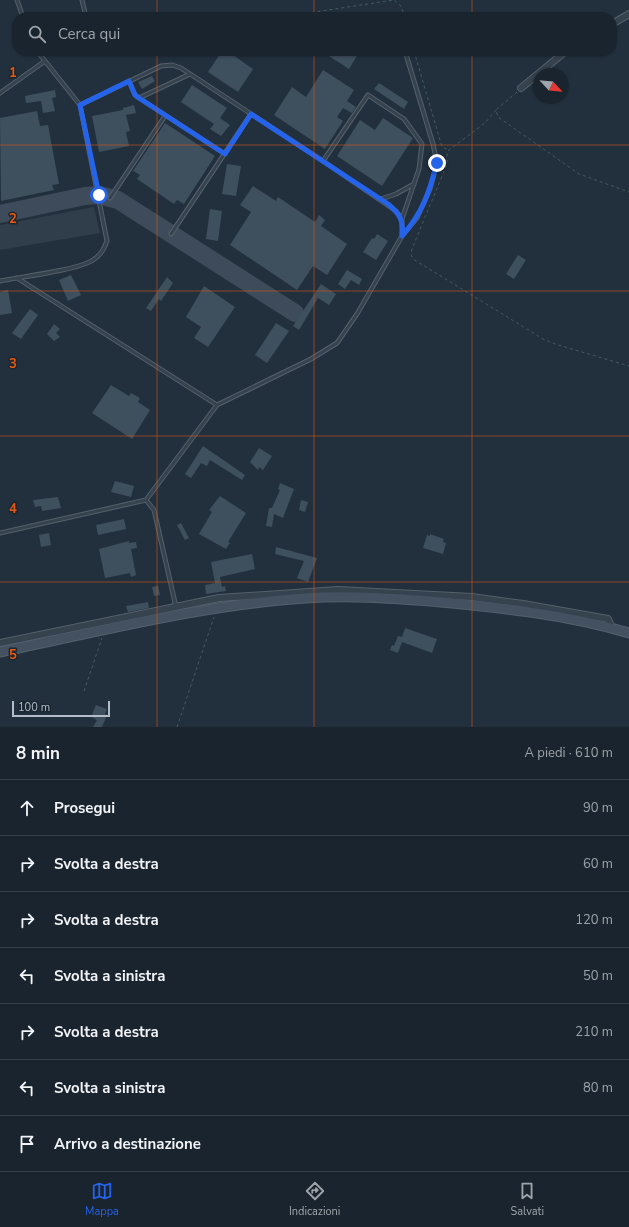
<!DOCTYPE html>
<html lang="it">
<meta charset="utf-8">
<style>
body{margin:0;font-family:"Nunito Sans",sans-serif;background:#27303a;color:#f1f3f6}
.compass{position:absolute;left:533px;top:68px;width:36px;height:36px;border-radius:50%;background:#1a242e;box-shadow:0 1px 3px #0004;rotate:116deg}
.scale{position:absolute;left:12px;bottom:10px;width:98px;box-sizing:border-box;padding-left:4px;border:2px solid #b2bdc9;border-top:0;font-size:11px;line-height:14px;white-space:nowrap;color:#b2bdc9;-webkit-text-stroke:3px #1b2732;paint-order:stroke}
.stop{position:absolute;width:12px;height:12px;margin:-9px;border:3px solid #2563eb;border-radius:50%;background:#fff}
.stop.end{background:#2563eb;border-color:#fff;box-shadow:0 1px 4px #0008}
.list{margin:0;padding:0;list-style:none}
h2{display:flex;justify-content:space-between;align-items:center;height:52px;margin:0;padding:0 16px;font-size:17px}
h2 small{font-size:13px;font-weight:400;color:#9fa4aa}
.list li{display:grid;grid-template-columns:26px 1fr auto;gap:12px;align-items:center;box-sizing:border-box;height:56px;padding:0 16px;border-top:1px solid #38414a}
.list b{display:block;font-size:15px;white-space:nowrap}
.list em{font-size:13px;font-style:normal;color:#9fa4aa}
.icon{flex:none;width:22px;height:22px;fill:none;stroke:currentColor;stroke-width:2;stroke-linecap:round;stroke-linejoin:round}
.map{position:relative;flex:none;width:629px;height:727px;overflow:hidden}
.search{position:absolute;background:#1a242e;box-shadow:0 1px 3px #0004;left:12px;right:12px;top:12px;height:44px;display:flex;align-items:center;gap:10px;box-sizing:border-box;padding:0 14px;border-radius:16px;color:#9fa4aa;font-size:15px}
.sheet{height:444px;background:#1a242e}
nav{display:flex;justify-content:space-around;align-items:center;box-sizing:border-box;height:56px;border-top:1px solid #38414a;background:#1a242e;font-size:11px;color:#9fa4aa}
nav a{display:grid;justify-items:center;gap:2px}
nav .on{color:#2563eb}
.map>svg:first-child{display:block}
.airport{fill:#303d4b}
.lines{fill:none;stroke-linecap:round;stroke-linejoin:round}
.taxiway{stroke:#3d4b5a;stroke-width:18}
.building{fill:#3e4f5d}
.service-casing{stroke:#54606b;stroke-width:5}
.minor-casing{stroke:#54606b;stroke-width:8}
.secondary-casing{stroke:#54606b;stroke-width:11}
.path{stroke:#425b5c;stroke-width:1;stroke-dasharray:3 3;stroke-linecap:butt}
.service{stroke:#36424e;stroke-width:3}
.minor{stroke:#36424e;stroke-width:6}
.secondary{stroke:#445161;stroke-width:9}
.route{stroke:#2563eb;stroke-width:5}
.grid{fill:none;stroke:#e8590c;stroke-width:1;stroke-opacity:0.55}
.grid-label{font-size:13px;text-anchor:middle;font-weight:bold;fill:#e8590c;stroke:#1b2732;stroke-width:3;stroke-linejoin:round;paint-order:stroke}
</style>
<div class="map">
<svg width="629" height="727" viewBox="0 0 629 727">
<rect width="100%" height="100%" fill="#22303e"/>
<path class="airport" d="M94,207l6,26 -100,17v-25z"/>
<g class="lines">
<path class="taxiway" d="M0,214l85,-18 14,-1 19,5 177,113"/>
</g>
<path class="building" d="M222,51h5l26,18 -15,23 -30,-20z
M321,51h39l-11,18z
M323,70l31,20 -7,11 9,6 -4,6 -9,-5 -6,9 6,4 -18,28 -51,-34 18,-28 14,10z
M152,76l3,5 -13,8 -4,-7z
M379,83l29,19 -4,7 -30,-20z
M192,85l35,23 -7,10 10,7 -9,11 -11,-7 4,-5 -33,-22z
M55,90l1,7 -4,1 3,13 -12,2 -2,-12 -15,2 -1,-7z
M134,105l2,8 -10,2 4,16 -4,1 3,14 -30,6 -7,-36 31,-6v-2z
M37,111l3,15 8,-1 11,59 -7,1 2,5 -53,11 -1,-83z
M383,118l30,20 -31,48 -45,-30 23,-36 15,10z
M165,123l50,33 -31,48 -7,-4 -3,4 -37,-25 3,-4 -7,-4z
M227,164l14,2 -5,30 -14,-2z
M253,186l23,15 2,-4 37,25 4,-7 6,5 -4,6 26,18 -20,31 -14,-9 -16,24 -67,-45 21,-33 -11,-7z
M210,209l12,2 -4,30 -12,-2z
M377,234l11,7 -12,19 -13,-8 9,-14 2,1z
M518,255l8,5 -12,19 -8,-5z
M347,270l15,9 -3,6 -8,-5 -6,9 -7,-5z
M71,275l10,20 -13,6 -9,-21z
M167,277l6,6 -12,18 -2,-2 -8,12 -5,-3z
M321,284l15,10 -7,11 -11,-7 -19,32 -6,-4z
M204,286l31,21 -27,40 -14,-9 7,-11 -15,-10z
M8,290l4,23 -12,2v-23z
M30,309l8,6 -17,24 -9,-6z
M276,323l13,8 -22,32 -12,-8z
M54,324l6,5 -4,4 4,4 -6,4 -7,-7z
M111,385l18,11 2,-3 9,5 -2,4 12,8 -18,29 -40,-26z
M203,446l42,29 -3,5 -32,-20 -3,6 -6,-3 -10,15 -6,-4z
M259,448l13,8 -9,14 -4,-3 -1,3 -8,-8z
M115,481l19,5 -3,11 -20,-5z
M280,483l14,6 -11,29 -9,-4 -2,13 -6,-1 3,-18h3l8,-18 -2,-1z
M220,496l26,17 -18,29 2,1 -4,6 -27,-15 13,-22 -3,-2z
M58,497l3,11 -19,3 -1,-5 -6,1 -2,-7z
M301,500l7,2 -3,10 -6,-2z
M124,519l2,10 -28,6 -2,-10z
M181,523l8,15 -4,2 -8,-15z
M49,533l2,12 -10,2 -2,-12z
M430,534l14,5 -1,3 3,1 -3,11 -20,-6 4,-13 3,1z
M129,541v2l7,-1 1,6 -6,1 5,26 -5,2 -1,-4 -25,5 -6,-29z
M276,547l41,11 -9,24 -11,-4 7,-17 -29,-7z
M252,554l3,15 -35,8 2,10 3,-1 1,5 -20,3 -1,-9 10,-2 -4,-21z
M158,586l2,9 -6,1 -2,-9z
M148,602l1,6 -21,4 -2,-6z
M405,628l32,11 -5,14 -30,-11 -4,11 -8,-3 2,-5 2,1 4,-10 4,1z
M96,705l11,4 -2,5 2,1 -5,12h-9l4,-7 -6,-3z"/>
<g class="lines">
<defs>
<path id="service" d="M17,0l6,17
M82,0l4,17
M363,17l13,-2 8,2
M102,51h6
M129,81l6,14 4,3 86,56
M0,93l45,-32
M139,98l51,-24
M80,105l81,-39 11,-1 9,3 142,93
M110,198l55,-82
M381,199l15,-5 18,-10
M171,234l80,-120
M402,236l15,-18 13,-29 7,-26 -4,-19 -28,-93
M17,278l200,127
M0,281c21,-4 78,-11 93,-21 8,-5 11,-11 14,-19l-27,-136 -43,-54
M146,500l8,10 22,97
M0,533l146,-33 71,-95 94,-46 26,-16 20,-29 45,-78v-17l-6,-8 -73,-50 45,-66 36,24 18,25 -3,25 -17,50"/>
<path id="minor" d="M612,24l17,-10
M521,88l45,-37
M0,643l219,-45 119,-8 134,7 51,7 85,15 4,9"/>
<path id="secondary" d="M0,652c101,-21 202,-47 305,-54 42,-3 84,0 125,3 67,6 135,13 199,32"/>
</defs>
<use href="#service" class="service-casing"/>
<use href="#minor" class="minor-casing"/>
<use href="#secondary" class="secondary-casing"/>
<path class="path" d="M282,17l112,-17 7,6 4,11
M414,51l28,96 7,3
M517,92l-21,18 2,7 81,57 50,18
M496,110l-11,13 -36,27 -2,5v9l-35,85 -1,5 2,5 130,80 12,5 74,22
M84,691l18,-53
M177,727l37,-110"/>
<use href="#service" class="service"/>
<use href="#minor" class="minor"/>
<use href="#secondary" class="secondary"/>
</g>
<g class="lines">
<path class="route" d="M99,195l-19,-90 49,-24 6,14 4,3 86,56 26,-40 137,90c12,10 16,17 14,32 21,-24 27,-43 35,-73"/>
</g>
<path class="grid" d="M157,0v17M314,0v17M472,0v17M157,51v676M314,51v676M472,51v676M0,145h629M0,291h629M0,436h629M0,582h629"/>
<g class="grid-label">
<text x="13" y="77">1</text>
<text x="13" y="223">2</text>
<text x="13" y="368">3</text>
<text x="13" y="513">4</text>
<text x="13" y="659">5</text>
</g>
</svg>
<svg class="compass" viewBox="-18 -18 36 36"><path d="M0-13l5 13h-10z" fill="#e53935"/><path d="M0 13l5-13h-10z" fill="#9fa4aa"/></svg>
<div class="scale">100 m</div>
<div class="stop" style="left:99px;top:195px"></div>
<div class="stop end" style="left:437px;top:163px"></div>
<div class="search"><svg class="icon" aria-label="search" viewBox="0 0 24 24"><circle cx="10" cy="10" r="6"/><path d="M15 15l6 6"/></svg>Cerca qui</div>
</div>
<section class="sheet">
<h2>8 min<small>A piedi · 610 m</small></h2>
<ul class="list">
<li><svg class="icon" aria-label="ahead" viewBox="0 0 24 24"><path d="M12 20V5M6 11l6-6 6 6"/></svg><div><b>Prosegui</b></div><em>90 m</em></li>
<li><svg class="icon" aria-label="right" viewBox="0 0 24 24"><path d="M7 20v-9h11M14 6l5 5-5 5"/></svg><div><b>Svolta a destra</b></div><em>60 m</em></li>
<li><svg class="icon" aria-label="right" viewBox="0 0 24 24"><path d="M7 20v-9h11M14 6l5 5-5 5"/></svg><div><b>Svolta a destra</b></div><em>120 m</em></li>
<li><svg class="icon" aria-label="left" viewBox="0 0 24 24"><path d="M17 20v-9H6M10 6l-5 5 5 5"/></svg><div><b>Svolta a sinistra</b></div><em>50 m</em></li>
<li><svg class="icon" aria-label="right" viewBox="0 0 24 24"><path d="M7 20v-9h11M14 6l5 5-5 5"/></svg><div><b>Svolta a destra</b></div><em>210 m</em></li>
<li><svg class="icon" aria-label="left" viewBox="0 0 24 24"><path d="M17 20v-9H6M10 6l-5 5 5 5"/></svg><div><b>Svolta a sinistra</b></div><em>80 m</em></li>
<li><svg class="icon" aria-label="arrive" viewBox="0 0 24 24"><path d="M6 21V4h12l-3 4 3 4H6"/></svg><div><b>Arrivo a destinazione</b></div></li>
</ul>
</section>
<nav>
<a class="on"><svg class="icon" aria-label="map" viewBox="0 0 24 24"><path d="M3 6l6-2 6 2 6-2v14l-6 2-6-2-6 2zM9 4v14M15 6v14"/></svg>Mappa</a>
<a><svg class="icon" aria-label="directions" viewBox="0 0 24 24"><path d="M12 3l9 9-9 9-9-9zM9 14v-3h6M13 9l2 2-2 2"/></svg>Indicazioni</a>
<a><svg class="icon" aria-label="saved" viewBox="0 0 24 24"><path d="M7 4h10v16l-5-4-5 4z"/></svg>Salvati</a>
</nav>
